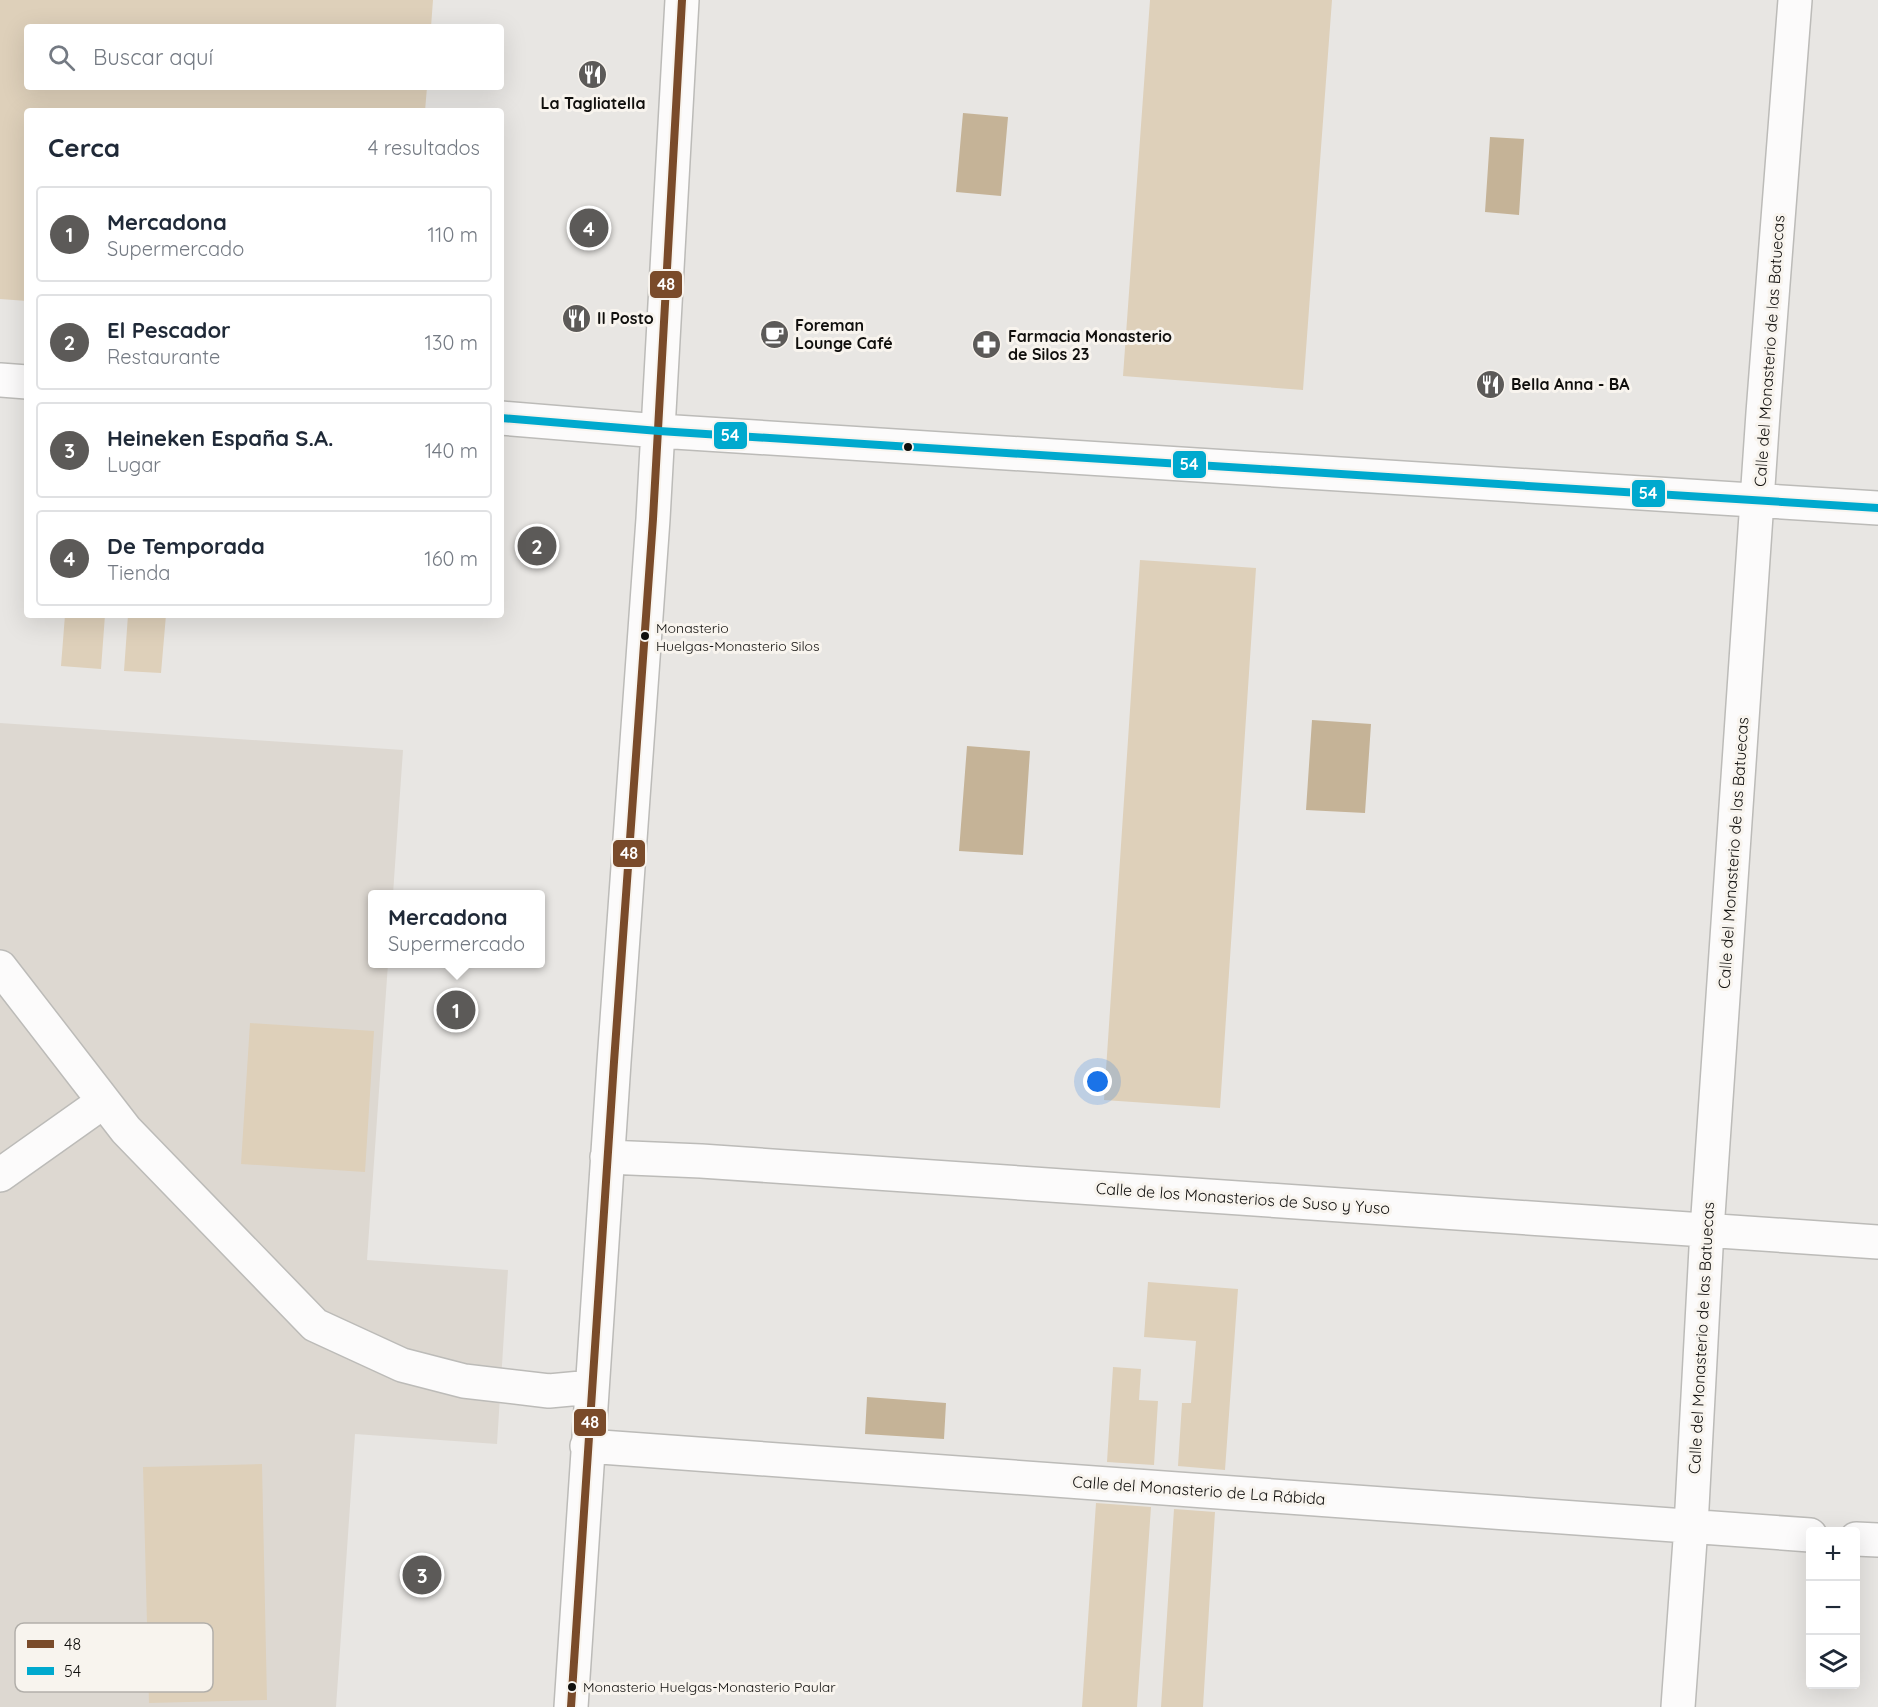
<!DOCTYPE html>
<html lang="es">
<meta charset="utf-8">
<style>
body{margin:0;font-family:Quicksand,sans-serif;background:#f6f6f7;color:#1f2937}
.controls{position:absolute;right:18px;bottom:18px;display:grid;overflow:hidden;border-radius:6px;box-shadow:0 6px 24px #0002}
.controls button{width:54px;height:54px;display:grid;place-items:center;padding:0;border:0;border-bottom:2px solid #e0e1e3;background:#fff;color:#1f2937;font:30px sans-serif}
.you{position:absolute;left:1098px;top:1082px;width:21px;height:21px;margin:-15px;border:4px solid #fff;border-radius:50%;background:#1a73e8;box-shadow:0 0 0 9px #1a73e833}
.badge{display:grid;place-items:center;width:39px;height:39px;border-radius:50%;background:#5c5a58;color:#fff;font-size:20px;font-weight:700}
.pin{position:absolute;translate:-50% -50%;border:3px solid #fff;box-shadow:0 2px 6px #0006}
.popup{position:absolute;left:368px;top:890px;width:177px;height:78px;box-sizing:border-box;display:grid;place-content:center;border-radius:6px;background:#fff;filter:drop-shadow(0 2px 4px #0005);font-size:20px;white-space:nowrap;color:#747a83}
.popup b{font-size:22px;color:#1f2937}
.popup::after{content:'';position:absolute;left:50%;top:100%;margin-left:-12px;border:12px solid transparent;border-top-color:#fff}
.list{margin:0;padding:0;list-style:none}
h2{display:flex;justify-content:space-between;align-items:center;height:78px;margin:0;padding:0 24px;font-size:26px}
h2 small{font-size:20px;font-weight:400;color:#747a83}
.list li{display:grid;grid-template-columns:39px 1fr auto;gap:18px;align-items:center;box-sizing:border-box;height:96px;margin:0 12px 12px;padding:0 12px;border:2px solid #e0e1e3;border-radius:6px}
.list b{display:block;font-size:22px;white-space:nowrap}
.list p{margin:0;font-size:20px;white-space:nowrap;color:#747a83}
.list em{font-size:20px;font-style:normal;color:#747a83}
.icon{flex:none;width:33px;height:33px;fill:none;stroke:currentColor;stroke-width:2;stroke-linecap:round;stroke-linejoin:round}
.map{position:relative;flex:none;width:1878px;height:1707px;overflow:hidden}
.search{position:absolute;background:#fff;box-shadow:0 6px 24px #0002;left:24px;top:24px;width:480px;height:66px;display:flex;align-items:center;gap:15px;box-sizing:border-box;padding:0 21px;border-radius:6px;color:#747a83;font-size:22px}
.panel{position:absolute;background:#fff;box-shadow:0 6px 24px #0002;left:24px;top:108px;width:480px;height:510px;border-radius:6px}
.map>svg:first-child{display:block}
.built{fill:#ddd8d1}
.green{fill:#ded0ba}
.water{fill:#c5b397}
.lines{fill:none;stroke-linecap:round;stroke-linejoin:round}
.minor-casing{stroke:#bcbbb8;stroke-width:36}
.minor{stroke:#fcfbfb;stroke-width:33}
.bus-1-casing{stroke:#f8f4ee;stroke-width:12}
.bus-2-casing{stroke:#f8f4ee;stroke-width:12}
.bus-1{stroke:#7a4b2a;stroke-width:8}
.bus-2{stroke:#00a9ce;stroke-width:8}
.bus-dot{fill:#100f0d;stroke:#f8f4ee;stroke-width:2}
.labels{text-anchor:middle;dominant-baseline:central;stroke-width:6;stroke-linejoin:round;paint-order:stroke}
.bus-label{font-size:14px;fill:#100f0d;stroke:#f8f4ee;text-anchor:start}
.poi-label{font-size:16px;font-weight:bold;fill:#100f0d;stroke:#f8f4ee;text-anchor:start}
.street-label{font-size:16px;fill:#100f0d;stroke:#f8f4ee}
.key{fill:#f8f4ee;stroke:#b2afaa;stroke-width:1.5}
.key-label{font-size:16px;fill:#100f0d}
.line-badge{stroke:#f8f4ee;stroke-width:2}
.badge-label{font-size:16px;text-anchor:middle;font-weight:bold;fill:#fff}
</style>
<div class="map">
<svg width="1878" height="1707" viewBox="0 0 1878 1707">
<rect width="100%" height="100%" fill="#e8e6e3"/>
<path class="built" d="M0,723l403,27 -10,144h-21v70h16l-21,296 141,10 -11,174 -142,-10 -19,273h-336z"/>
<path class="green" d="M0,0h433l-2,27h-404v60h400l-2,24h-398v190l-27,-2z
M1150,0h182l-29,390 -180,-14z
M1140,560l116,8 -36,540 -116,-8z
M65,615h40l-4,54 -40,-3z
M128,615h38l-5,58 -37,-2z
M250,1023l124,8 -9,141 -124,-8z
M1148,1282l90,7 -13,181 -47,-4 4,-63h9l5,-62 -52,-4z
M1113,1367l28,2 -2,31 19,1 -4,64 -47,-3z
M262,1464l5,236 -118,3 -6,-236z
M1096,1503l55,4 -14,200h-55z
M1174,1509l41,3 -12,195h-42z"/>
<path class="water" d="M963,113l45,4 -7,79 -45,-4z
M1490,137l34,2 -5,76 -34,-3z
M1312,720l59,4 -6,89 -59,-3z
M967,746l63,5 -7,104 -64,-4z
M867,1397l79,6 -2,36 -79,-5z"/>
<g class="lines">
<defs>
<path id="minor" d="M0,380l27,2
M501,418l158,13 1219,77
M0,967l126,163 189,195 87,40 62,16 85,10 43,-4
M607,1157l94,4 1177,81
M0,1175l103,-73
M587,1446l1223,89
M1856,1539l22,1
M571,1707l43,-645 39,-543 29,-519
M1678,1707l13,-181 16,-296 56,-817 32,-413"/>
</defs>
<use href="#minor" class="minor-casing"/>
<use href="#minor" class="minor"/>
<defs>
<path id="bus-1" d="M571,1707l43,-645 39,-543 29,-519"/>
<path id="bus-2" d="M501,418l158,13 1219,77"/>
</defs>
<use href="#bus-1" class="bus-1-casing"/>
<use href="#bus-2" class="bus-2-casing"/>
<use href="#bus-1" class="bus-1"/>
<use href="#bus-2" class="bus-2"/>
</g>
<defs>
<symbol id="restaurant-disc" viewBox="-11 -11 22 22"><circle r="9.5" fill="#5c5a58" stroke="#f8f4ee"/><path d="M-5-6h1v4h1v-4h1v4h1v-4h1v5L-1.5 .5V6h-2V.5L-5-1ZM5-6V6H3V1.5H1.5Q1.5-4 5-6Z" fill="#fff"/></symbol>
<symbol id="cafe-disc" viewBox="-11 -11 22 22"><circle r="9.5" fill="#5c5a58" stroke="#f8f4ee"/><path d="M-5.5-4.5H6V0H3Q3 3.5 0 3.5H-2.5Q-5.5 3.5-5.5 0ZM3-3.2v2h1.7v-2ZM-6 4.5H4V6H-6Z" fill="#fff"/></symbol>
<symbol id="pharmacy-disc" viewBox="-11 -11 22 22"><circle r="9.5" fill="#5c5a58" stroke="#f8f4ee"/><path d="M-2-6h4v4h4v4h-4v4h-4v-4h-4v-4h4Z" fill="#fff"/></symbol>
</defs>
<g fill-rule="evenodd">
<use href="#restaurant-disc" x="576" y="58" width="33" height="33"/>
<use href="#restaurant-disc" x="560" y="302" width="33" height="33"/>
<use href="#cafe-disc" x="758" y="318" width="33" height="33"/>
<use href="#pharmacy-disc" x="970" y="328" width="33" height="33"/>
<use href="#restaurant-disc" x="1474" y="368" width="33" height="33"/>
</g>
<g class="bus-dot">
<circle cx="908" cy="447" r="5"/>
<circle cx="645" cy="636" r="5"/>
<circle cx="572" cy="1687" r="5"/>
</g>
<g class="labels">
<g class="bus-label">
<text x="656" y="628">Monasterio<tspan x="656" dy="18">Huelgas-Monasterio Silos</tspan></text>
<text x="583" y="1687">Monasterio Huelgas-Monasterio Paular</text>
</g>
<g class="poi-label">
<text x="593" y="103" text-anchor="middle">La Tagliatella</text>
<text x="597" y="318">Il Posto</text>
<text x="795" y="325">Foreman<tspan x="795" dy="18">Lounge Café</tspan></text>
<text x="1008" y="336">Farmacia Monasterio<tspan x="1008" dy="18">de Silos 23</tspan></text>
<text x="1511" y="384">Bella Anna - BA</text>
</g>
<g class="street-label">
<text transform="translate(1769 351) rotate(-86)">Calle del Monasterio de las Batuecas</text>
<text transform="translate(1733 853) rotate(-86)">Calle del Monasterio de las Batuecas</text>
<text transform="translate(1243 1198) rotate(4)">Calle de los Monasterios de Suso y Yuso</text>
<text transform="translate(1701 1338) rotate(-87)">Calle del Monasterio de las Batuecas</text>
<text transform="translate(1199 1490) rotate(4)">Calle del Monasterio de La Rábida</text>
</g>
</g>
<rect x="15" y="1623" width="198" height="69" rx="9" class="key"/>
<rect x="27" y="1640" width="27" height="8" fill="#7a4b2a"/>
<rect x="27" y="1667" width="27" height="8" fill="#00a9ce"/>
<g class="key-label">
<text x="64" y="1650">48</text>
<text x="64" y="1677">54</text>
</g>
<g class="line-badge">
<rect x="649" y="270" width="34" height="29" rx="6" fill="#7a4b2a"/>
<rect x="713" y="421" width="35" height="29" rx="6" fill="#00a9ce"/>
<rect x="1172" y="450" width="35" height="29" rx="6" fill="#00a9ce"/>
<rect x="1631" y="479" width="35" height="29" rx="6" fill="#00a9ce"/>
<rect x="612" y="839" width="34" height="29" rx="6" fill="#7a4b2a"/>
<rect x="573" y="1408" width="34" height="29" rx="6" fill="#7a4b2a"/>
</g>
<g class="badge-label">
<text x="666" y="290">48</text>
<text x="730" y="441">54</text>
<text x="1189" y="470">54</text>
<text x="1648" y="499">54</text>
<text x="629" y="859">48</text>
<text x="590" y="1428">48</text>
</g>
</svg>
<div class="controls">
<button>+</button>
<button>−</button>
<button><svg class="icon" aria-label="layers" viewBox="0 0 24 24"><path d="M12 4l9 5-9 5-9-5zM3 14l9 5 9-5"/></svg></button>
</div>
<div class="you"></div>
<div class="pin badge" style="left:456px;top:1010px">1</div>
<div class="popup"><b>Mercadona</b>Supermercado</div>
<div class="pin badge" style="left:537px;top:546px">2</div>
<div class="pin badge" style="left:422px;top:1575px">3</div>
<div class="pin badge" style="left:589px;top:228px">4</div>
<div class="search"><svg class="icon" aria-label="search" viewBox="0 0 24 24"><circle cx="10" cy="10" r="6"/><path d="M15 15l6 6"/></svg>Buscar aquí</div>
<section class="panel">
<h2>Cerca<small>4 resultados</small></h2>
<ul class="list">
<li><span class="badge">1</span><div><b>Mercadona</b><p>Supermercado</p></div><em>110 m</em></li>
<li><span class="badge">2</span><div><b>El Pescador</b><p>Restaurante</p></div><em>130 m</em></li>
<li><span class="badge">3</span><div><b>Heineken España S.A.</b><p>Lugar</p></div><em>140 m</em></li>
<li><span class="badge">4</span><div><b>De Temporada</b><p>Tienda</p></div><em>160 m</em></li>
</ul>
</section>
</div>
